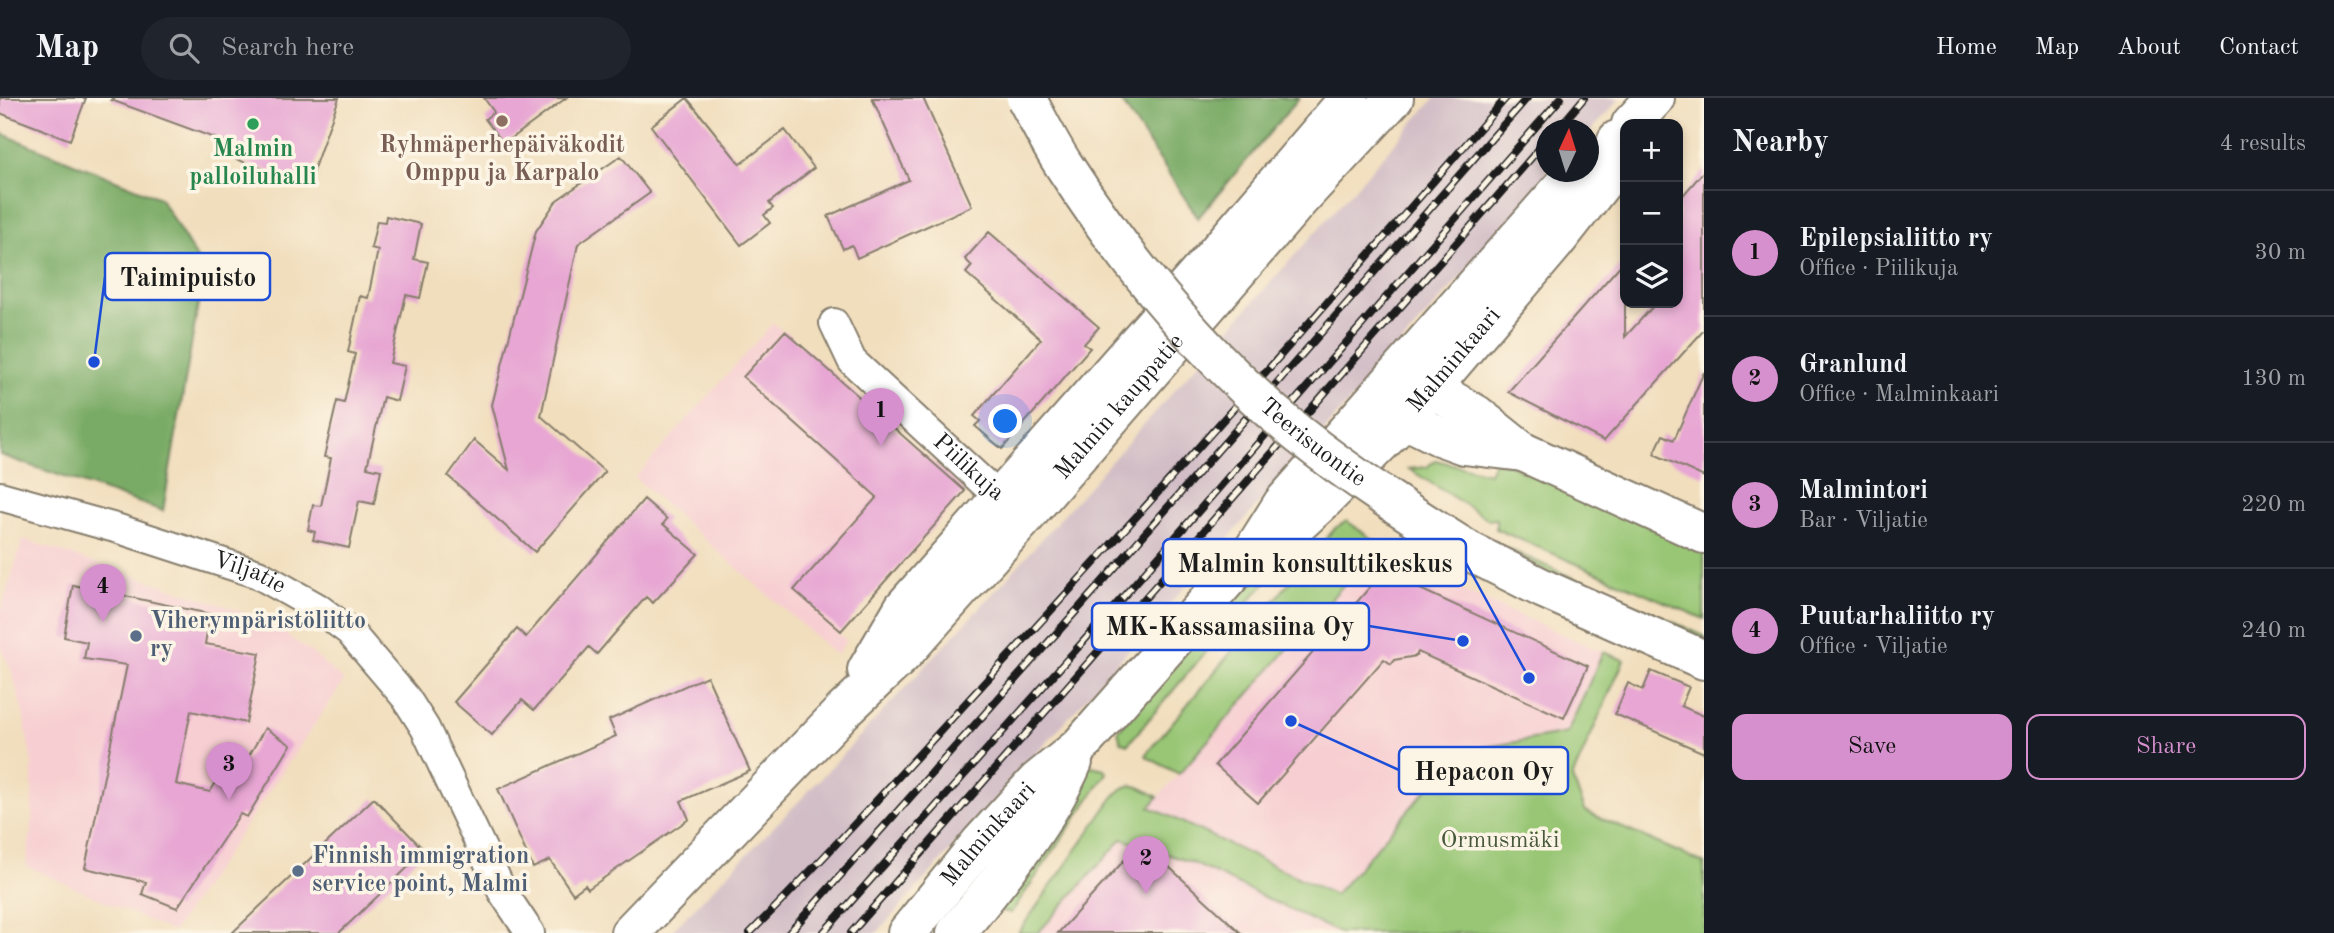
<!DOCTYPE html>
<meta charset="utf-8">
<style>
body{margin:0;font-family:"Old Standard TT",serif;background:#20242c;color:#f1f3f6}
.controls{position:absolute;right:21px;top:21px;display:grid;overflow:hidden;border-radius:14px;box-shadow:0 4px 10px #0003}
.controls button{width:63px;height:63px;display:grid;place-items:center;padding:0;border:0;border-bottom:2px solid #363941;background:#171b24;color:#f1f3f6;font:35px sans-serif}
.compass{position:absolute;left:1536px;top:21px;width:63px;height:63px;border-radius:50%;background:#171b24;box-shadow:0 4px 10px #0003;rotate:4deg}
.you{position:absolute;left:1006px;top:324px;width:24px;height:24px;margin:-18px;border:5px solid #fff;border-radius:50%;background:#1a73e8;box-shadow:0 0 0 10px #1a73e833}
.badge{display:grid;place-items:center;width:46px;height:46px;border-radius:50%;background:#d690ce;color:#111;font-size:23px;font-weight:700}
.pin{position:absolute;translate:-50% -58px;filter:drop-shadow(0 2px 4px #0008)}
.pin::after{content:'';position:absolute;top:37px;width:24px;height:21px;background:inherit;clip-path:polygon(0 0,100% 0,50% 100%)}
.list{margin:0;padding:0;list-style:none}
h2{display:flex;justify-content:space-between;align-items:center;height:91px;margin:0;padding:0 28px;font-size:30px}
h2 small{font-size:23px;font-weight:400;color:#9ea1a6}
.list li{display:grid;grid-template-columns:46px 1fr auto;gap:21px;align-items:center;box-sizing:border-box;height:126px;padding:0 28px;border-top:2px solid #363941}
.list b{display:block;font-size:26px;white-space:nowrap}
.list p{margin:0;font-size:23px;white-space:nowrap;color:#9ea1a6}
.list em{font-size:23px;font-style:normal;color:#9ea1a6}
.actions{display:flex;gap:14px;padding:21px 28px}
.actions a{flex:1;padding:16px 0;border:2px solid #d690ce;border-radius:14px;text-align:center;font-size:24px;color:#d690ce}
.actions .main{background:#d690ce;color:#111}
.icon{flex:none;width:38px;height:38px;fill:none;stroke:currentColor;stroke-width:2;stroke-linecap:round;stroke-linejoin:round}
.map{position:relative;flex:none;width:1704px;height:835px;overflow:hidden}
header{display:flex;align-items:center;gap:42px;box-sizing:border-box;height:98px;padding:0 35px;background:#171b24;border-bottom:2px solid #363941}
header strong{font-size:33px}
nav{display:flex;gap:38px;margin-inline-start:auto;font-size:24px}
.search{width:490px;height:63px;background:#20242c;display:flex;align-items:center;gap:18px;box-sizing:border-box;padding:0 24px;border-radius:38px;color:#9ea1a6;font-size:26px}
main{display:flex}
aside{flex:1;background:#171b24}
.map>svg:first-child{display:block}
.built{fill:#f7cfd2}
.industrial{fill:#d2bdc6}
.green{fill:#98c674;stroke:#5a7148;stroke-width:2}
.forest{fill:#7aab66;stroke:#4b6441;stroke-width:2}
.building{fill:#e7a6d3}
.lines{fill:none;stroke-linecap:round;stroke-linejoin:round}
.street-casing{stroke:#867d6c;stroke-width:32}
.secondary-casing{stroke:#867d6c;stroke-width:42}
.street{stroke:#fff;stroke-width:28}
.secondary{stroke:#fff;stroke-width:38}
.rail-casing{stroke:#1c1c1c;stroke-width:8}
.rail{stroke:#fcf5e5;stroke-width:5;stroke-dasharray:16;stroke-linecap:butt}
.secondary-bridge-casing{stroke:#867d6c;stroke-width:42;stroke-linecap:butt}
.secondary-bridge{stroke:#fff;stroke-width:38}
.education-dot{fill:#8d6e63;stroke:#fcf5e5;stroke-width:2.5}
.leisure-dot{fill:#2e9e5b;stroke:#fcf5e5;stroke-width:2.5}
.service-dot{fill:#5c6f8a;stroke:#fcf5e5;stroke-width:2.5}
.labels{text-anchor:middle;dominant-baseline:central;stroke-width:7;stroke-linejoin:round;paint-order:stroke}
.education-label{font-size:24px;font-weight:bold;fill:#785e54;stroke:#fcf5e5}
.leisure-label{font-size:24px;font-weight:bold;fill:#27864d;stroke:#fcf5e5}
.street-label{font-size:24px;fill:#1c1c1c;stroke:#fcf5e5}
.service-label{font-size:24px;font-weight:bold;fill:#4e5e75;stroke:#fcf5e5;text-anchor:start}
.park-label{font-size:24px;fill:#47583b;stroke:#fcf5e5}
.leader{fill:none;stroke:#1d4ed8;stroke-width:2.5}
.callout-dot{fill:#1d4ed8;stroke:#fcf5e5;stroke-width:2.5}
.callout{fill:#fcf5e5;stroke:#1d4ed8;stroke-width:2.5}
.callout-label{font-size:26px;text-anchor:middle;font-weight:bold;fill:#1c1c1c}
</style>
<header>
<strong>Map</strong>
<div class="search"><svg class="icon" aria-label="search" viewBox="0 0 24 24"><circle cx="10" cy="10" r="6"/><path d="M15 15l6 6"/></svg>Search here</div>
<nav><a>Home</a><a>Map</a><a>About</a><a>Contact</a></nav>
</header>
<main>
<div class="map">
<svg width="1704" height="835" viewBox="0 0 1704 835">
<rect width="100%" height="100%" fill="#fcf5e5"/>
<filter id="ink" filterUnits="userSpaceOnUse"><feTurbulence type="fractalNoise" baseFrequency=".0143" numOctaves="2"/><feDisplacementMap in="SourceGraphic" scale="14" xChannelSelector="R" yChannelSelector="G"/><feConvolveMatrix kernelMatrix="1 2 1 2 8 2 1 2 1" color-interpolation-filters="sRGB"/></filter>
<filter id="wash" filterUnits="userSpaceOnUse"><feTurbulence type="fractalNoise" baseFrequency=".00686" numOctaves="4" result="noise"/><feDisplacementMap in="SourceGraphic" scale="28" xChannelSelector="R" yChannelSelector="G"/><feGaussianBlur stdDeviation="1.57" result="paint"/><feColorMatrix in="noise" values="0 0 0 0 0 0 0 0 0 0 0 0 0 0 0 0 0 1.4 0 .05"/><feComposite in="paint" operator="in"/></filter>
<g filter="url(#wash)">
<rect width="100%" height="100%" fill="#f1debd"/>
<path class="built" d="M773,225l189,169 -124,141 8,8 -10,14 -201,-177z
M1384,440l80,53 139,61 -36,81 -108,19 -124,143 -185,-88z
M23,441l217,72 42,21 29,20 33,29 -171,251 -147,-66 6,-42v-60l-9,-51 -12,-44 -11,-23v-33z
M1122,741l71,24 146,70h-301z"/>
<path class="industrial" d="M1435,0h185l-31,35 -1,-3h-42v42h8l-677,761h-207l133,-136 196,-210z"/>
<path class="green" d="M1435,362l54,13 5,-11 12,1 198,87v69l-208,-90v-10l-7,1 -80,-51 18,-2z
M1347,423l32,23 -200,230 -32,-17 -1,-3 189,-226z
M1288,443l11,6 -53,57 -118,140 -7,-2 -3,-11 98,-120z
M1497,446l207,92v8l-132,-58z
M1603,554l21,8 -52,118 14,34 118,51v70h-365l-146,-70 -71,-24 -84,94h-20l94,-134c17,-22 25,-13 46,-2l-8,10 185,88 124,-143 108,-19z
M1092,668l12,3 3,4 -96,140 -22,-4 96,-140z"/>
<path class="forest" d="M1119,0h180l-101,120z
M0,35l160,65 44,72 -41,241 -163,-56z"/>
<g id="blocks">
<path class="building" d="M0,0h86l-16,42 -70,-27z
M112,0h227l-31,87 -81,-29 4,-12 -120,-44z
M484,0h82l-62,46 -19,-25 9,-7z
M687,0l53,66 45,-34 29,38 -45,35 4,5 -9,7 6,8 -29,22 -90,-119z
M872,0h51l49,108 -115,52 -5,-13 -9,4 -15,-33 81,-36z
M621,58l29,37 -72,51 -37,172 64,56 -70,80 -87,-76 26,-36 35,30 -17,-65 44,-174 21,-31z
M1704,73v159l-100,111 -96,-49 117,-132v77l31,-34h22v-102z
M386,118l35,8 -7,35 14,3 -8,36 -14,-3 -16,68 15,3 -8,35 -14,-4 -16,70 14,3 -7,34 -15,-3 -10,47 -36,-8 2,-8 -7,-2 5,-25 8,1 10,-48 -7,-1 13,-56 7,2 11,-49 -7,-2 12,-56 8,2 10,-48 -7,-2 6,-27 8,1z
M989,134l110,95 -15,17 6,4 -88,101 -27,-23 5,-5 -6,-5 67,-77 -75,-66 6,-7 -7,-7z
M785,233l180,160 -124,140 -47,-41 83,-93 -134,-120z
M1704,274v105l-50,-23 9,-19 11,5z
M644,401l23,20 -4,5 35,30 -45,49 -7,-6 -49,57 -8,-7 -55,63 -12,-10 -30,35 -38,-33 63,-73 9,8z
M1383,474l205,94 -24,52 -146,-66 -2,4 -22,4 -3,4 -7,-5 -126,144 -43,-38z
M73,487l137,29 -5,30 55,9 -14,70 -55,-12 -15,73 34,8 13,-21 9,1 8,-12 6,1 19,-33 26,17 -44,72 -7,-3 -63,94 -35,-14 4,-12 -61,-14 42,-203 -43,-6 3,-17 -23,-5z
M1651,573l38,16 -8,19 23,10v37l-89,-39 13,-31 15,7z
M707,578l43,95 -69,30 8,18 -101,70 -3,-4 -12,9 -23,-34 -17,8 -35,-79 118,-53 -7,-16z
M374,700l51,53 -86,82h-107z
M1155,756l86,79h-183l71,-78z"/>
</g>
</g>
<g filter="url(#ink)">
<use href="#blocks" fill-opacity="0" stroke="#867d6c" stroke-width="2"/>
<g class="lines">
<defs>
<g id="street">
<path id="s1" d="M834,225l18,38 134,124 29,23"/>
<path id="s2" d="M0,398l119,33 139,45 60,34 31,23 57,67 19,30 77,163 28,42"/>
</g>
<g id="secondary">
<path d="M1631,26l24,-26"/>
<path d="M1405,285l26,5 46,27 46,37 181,82"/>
<path d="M1397,298l8,23 34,17 25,9 59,7"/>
<path id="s3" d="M1268,443l31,-18 24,-22 82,-82 149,-175 52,-66 11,-38"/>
<path d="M1469,453l75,38 160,71"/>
<path d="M867,572l37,-63 301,-341 144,-168"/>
<path id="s4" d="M630,835l213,-222 60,-57 122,-137 274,-317 95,-102"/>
<path id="s5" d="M907,835l74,-91 56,-61 42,-34 175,-198 29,-46 293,-331"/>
<path d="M956,835c41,-50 92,-111 117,-171"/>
</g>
</defs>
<use href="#street" class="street-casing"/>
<use href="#secondary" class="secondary-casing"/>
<use href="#street" class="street"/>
<use href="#secondary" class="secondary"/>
<defs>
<path id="rail" d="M1557,32l27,-32
M750,835c82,-82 158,-167 236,-252 177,-191 349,-386 520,-583
M789,835l315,-353 423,-482
M823,835l300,-336 438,-499
M851,835l695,-792"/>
</defs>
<use href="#rail" class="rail-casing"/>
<use href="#rail" class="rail"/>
<defs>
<g id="secondary-bridge">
<path id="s6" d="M1026,0c13,23 24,47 39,69 64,99 142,192 233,267 54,43 112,80 171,117"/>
</g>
</defs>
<use href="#secondary-bridge" class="secondary-bridge-casing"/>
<use href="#secondary-bridge" class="secondary-bridge"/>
</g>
</g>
<circle class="education-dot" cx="502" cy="23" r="7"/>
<circle class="leisure-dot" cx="253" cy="26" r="7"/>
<g class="service-dot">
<circle cx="136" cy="538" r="7"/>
<circle cx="298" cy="773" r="7"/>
</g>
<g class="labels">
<g class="education-label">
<text x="502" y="48">Ryhmäperhepäiväkodit<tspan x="502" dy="28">Omppu ja Karpalo</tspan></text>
</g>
<g class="leisure-label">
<text x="253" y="52">Malmin<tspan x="253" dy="28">palloiluhalli</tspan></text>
</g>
<g class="street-label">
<text stroke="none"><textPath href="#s3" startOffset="261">Malminkaari</textPath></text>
<text stroke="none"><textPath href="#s4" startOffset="719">Malmin kauppatie</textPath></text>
<text stroke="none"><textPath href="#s6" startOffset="452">Teerisuontie</textPath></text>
<text stroke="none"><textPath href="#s1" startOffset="200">Piilikuja</textPath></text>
<text stroke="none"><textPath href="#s2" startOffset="261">Viljatie</textPath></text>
<text stroke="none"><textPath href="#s5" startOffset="128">Malminkaari</textPath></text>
</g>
<g class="service-label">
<text x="150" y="524">Viherympäristöliitto<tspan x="150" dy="28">ry</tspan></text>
<text x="312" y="759">Finnish immigration<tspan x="312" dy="28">service point, Malmi</tspan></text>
</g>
<g class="park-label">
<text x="1500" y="743">Ormusmäki</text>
</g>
</g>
<path class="leader" d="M94 264L105 179M1529 580L1466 465M1463 543L1369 528M1291 623L1399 672"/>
<g class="callout-dot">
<circle cx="94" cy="264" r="7"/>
<circle cx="1529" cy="580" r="7"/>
<circle cx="1463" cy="543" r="7"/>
<circle cx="1291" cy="623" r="7"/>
</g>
<g class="callout">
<rect x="105" y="155" width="165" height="47" rx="7"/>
<rect x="1163" y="441" width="303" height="47" rx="7"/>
<rect x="1092" y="505" width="277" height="47" rx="7"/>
<rect x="1399" y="649" width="169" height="47" rx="7"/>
</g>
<g class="callout-label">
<text x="188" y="188">Taimipuisto</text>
<text x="1315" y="474">Malmin konsulttikeskus</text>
<text x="1230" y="537">MK-Kassamasiina Oy</text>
<text x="1484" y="682">Hepacon Oy</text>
</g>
</svg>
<div class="controls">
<button>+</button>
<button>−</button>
<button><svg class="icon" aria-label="layers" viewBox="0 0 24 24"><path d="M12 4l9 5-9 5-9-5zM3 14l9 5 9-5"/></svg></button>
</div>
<svg class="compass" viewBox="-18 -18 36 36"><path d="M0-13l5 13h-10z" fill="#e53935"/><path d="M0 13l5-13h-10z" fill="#9ea1a6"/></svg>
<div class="you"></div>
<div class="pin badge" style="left:881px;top:348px">1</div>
<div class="pin badge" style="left:1146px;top:796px">2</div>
<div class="pin badge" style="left:229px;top:702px">3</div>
<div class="pin badge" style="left:103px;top:524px">4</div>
</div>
<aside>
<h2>Nearby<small>4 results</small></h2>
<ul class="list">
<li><span class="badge">1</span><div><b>Epilepsialiitto ry</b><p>Office · Piilikuja</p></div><em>30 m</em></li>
<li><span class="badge">2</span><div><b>Granlund</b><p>Office · Malminkaari</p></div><em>130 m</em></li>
<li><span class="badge">3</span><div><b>Malmintori</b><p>Bar · Viljatie</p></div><em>220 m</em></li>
<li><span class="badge">4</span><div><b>Puutarhaliitto ry</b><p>Office · Viljatie</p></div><em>240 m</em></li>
</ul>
<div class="actions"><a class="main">Save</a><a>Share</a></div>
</aside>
</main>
